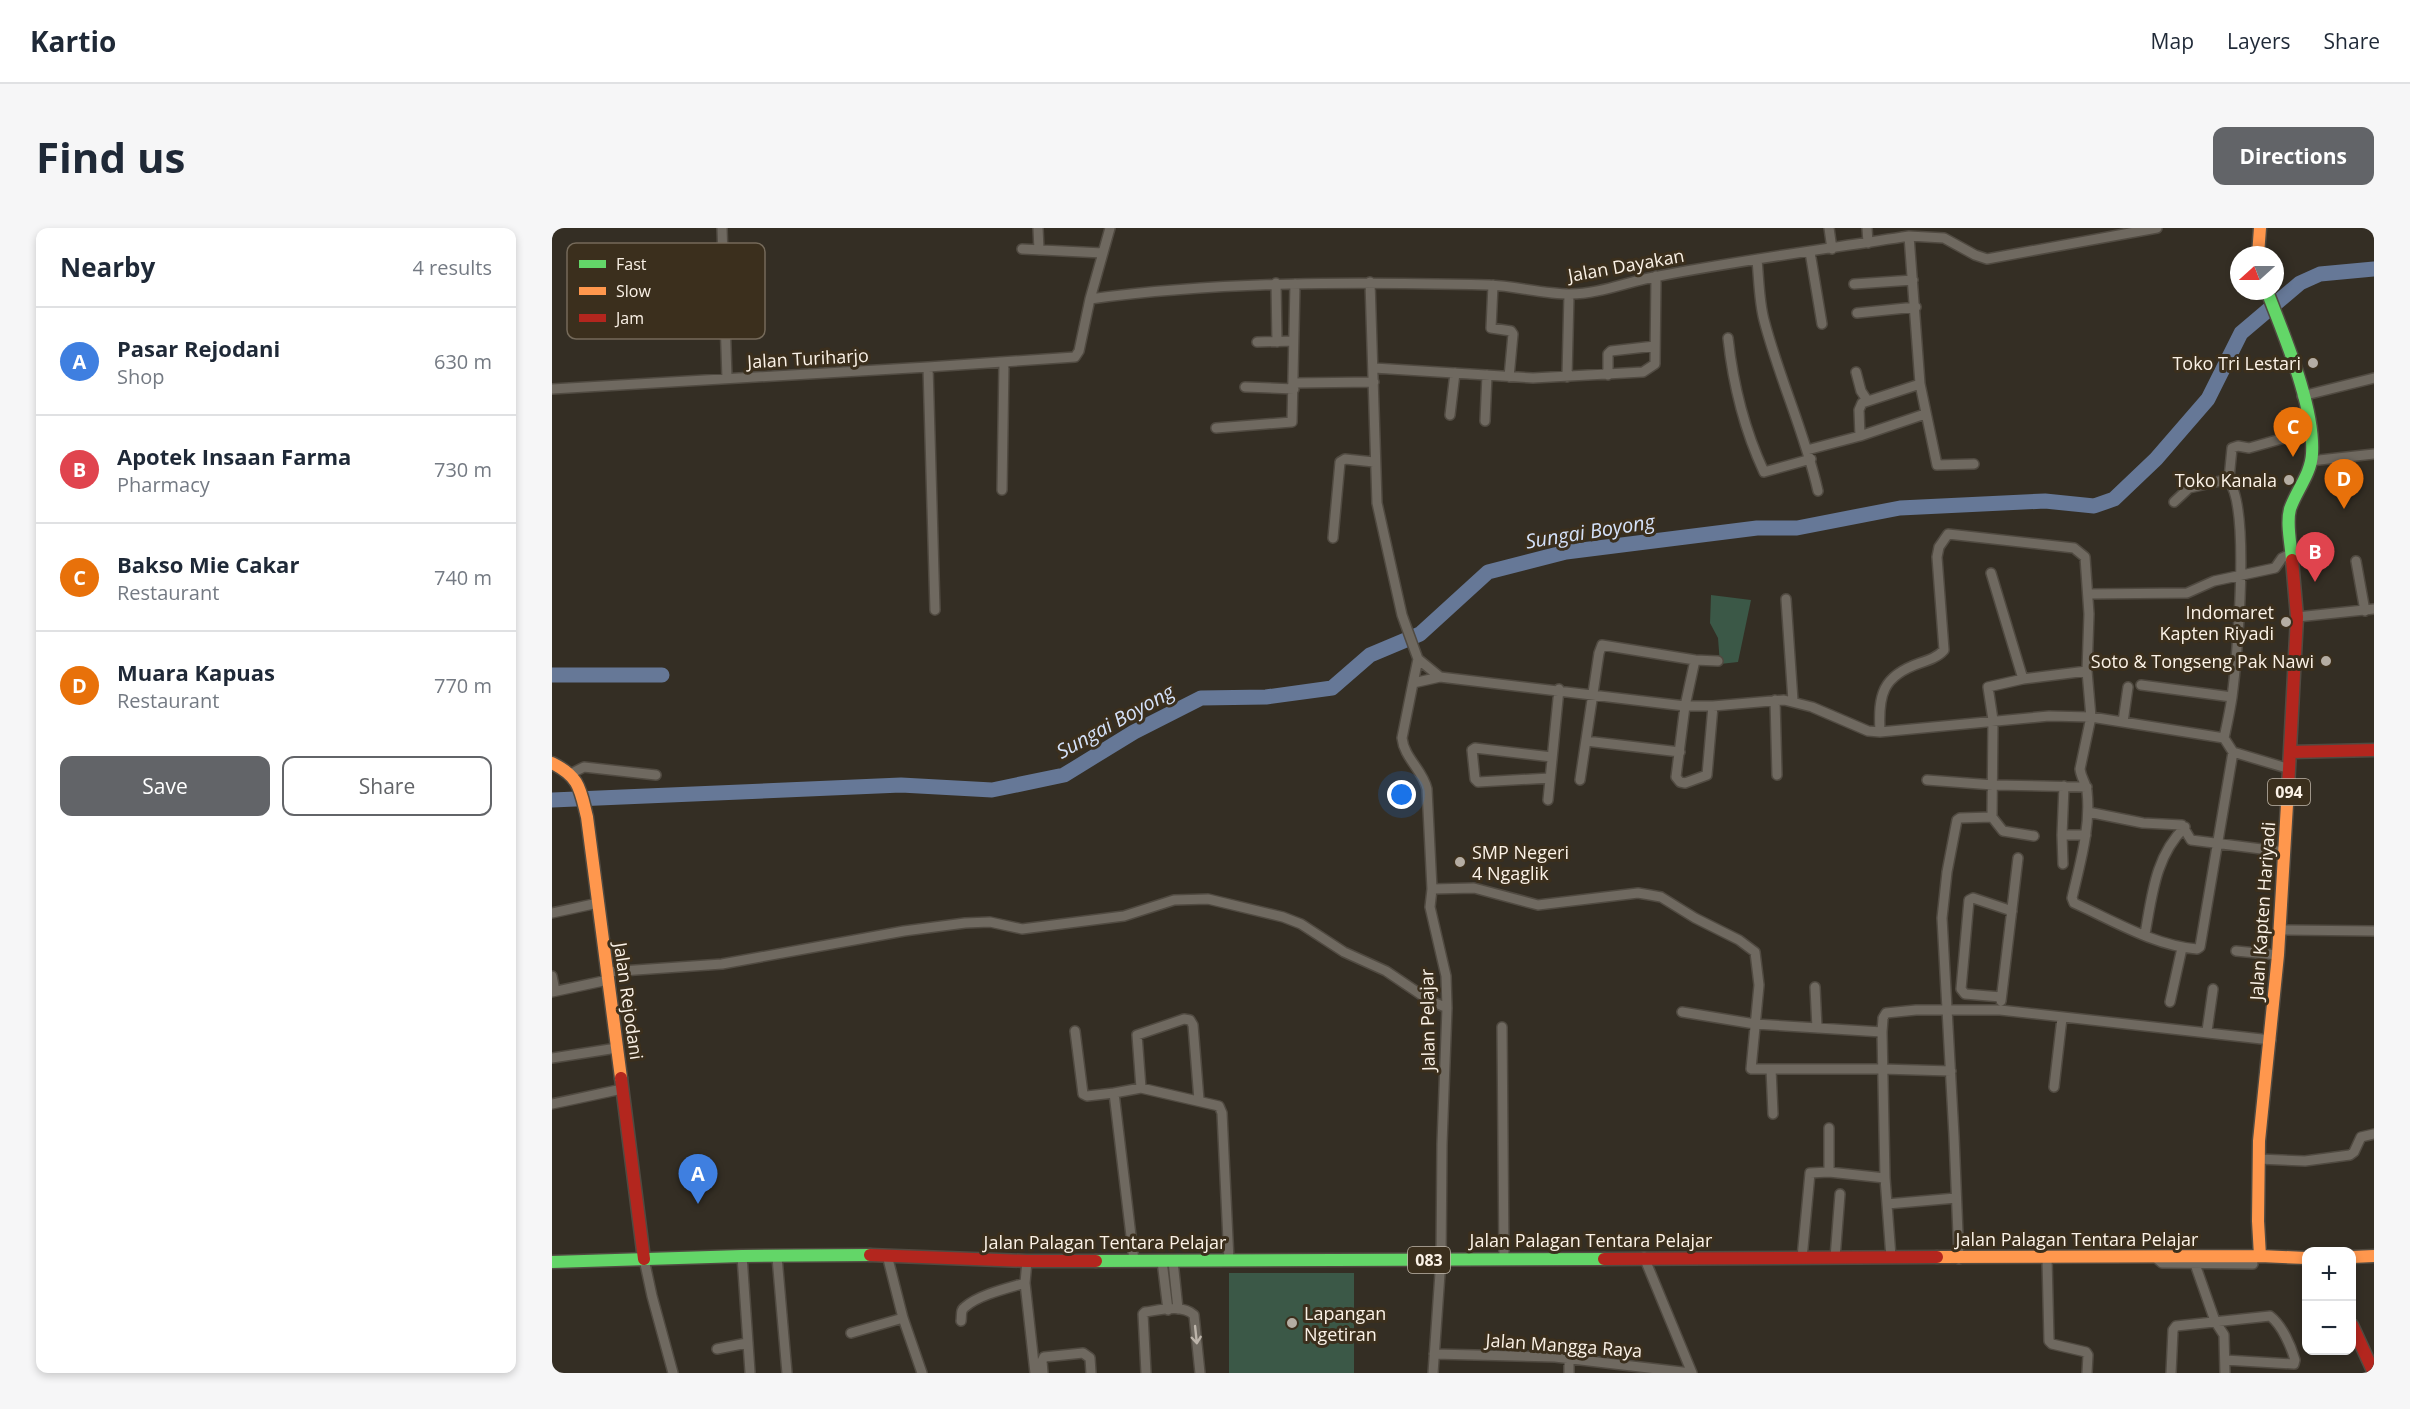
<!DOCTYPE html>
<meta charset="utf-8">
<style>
body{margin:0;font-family:"Open Sans",sans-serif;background:#f6f6f7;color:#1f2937}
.controls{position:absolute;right:18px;bottom:18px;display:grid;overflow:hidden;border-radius:12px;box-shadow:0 3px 9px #0003}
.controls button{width:54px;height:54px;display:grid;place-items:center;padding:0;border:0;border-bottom:2px solid #e0e1e3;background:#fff;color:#1f2937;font:30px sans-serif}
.compass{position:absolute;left:1678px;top:18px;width:54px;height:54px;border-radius:50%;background:#fff;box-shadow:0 3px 9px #0003;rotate:249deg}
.you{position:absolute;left:850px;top:567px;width:21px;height:21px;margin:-15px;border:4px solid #fff;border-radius:50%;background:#1a73e8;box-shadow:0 0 0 9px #1a73e833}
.badge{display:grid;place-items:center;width:39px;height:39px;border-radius:50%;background:#626468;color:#fff;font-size:20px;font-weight:700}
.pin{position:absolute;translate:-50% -50px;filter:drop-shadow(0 2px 3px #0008)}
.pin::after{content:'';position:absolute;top:32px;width:21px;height:18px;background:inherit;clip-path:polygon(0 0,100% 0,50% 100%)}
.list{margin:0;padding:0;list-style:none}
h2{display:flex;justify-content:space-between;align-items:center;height:78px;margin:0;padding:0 24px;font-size:26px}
h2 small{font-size:20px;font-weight:400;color:#747a83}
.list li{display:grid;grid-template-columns:39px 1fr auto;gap:18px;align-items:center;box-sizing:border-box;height:108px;padding:0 24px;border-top:2px solid #e0e1e3}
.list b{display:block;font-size:22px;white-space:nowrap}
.list p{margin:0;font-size:20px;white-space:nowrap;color:#747a83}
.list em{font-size:20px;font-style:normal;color:#747a83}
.actions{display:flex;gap:12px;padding:18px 24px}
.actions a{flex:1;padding:14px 0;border:2px solid #626468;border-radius:12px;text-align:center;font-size:21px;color:#626468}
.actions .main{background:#626468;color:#fff}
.map{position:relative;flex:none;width:1822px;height:1145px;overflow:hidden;border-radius:12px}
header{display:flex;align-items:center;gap:36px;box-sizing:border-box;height:84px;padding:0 30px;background:#fff;border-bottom:2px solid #e0e1e3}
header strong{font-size:28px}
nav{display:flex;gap:33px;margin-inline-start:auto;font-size:21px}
.intro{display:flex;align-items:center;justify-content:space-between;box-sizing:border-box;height:144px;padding:0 36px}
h1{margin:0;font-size:42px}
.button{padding:15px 27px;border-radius:12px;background:#626468;color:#fff;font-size:21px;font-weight:700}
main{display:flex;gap:36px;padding:0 36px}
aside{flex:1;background:#fff;border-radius:12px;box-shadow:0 3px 9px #0003}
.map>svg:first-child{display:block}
.green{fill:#3b5847}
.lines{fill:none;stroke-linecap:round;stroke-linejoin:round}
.river{stroke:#667897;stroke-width:15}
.street-casing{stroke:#504a41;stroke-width:12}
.fast-casing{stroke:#504a41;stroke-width:15}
.slow-casing{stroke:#504a41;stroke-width:15}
.jam-casing{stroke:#504a41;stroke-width:15}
.street{stroke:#6f6960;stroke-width:9}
.fast{stroke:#63d668;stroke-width:12}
.slow{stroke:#ff974d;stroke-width:12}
.jam{stroke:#b3261e;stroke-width:12}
.oneway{stroke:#bcb4aa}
.poi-dot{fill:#b5ada3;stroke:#3b2f1d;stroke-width:2}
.labels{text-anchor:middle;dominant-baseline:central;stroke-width:6;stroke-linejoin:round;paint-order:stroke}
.shield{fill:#3b2f1d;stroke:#c1b8aa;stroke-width:1.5}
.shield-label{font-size:16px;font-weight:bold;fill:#fbf2e7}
.street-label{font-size:18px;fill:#fbf2e7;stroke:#3b2f1d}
.poi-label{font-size:18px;fill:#fbf2e7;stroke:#3b2f1d;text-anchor:end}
.water-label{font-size:20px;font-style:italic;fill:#d5e2fa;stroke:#3b2f1d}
.key{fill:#3b2f1d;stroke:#756a5a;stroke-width:1.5}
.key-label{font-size:16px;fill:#fbf2e7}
</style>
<header>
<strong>Kartio</strong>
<nav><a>Map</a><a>Layers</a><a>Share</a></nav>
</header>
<div class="intro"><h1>Find us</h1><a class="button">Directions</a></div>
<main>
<aside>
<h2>Nearby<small>4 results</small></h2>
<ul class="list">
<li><span class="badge" style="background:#3f7fe0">A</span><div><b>Pasar Rejodani</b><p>Shop</p></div><em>630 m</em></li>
<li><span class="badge" style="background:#e0444e">B</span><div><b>Apotek Insaan Farma</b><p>Pharmacy</p></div><em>730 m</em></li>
<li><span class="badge" style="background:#e8710a">C</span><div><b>Bakso Mie Cakar</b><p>Restaurant</p></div><em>740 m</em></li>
<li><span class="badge" style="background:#e8710a">D</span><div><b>Muara Kapuas</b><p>Restaurant</p></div><em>770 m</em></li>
</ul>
<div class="actions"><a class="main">Save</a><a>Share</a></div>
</aside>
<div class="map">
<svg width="1822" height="1145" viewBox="0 0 1822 1145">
<rect width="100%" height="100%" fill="#342e24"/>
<path class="green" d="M1159,367l40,5 -13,62 -18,2 -2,-26 -8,-15z
M677,1045h125v100h-125z"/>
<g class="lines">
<path class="river" d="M0,447h110
M0,572l349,-15 91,5 72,-15 70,-43 67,-34 65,-1 66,-9 38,-33 50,-21 68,-62 78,-20 191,-24h40l103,-20 145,-7 49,5 20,-7 42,-40 52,-60 33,-66 59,-50 20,-9 54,-5"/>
<defs>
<path id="street" d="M170,0l5,150
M486,0l1,22
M1277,0l3,21
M1315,0l1,15
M1357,8l11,148 17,81 37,-1
M470,21l81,4
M1258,24l12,72
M1205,32c2,20 2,41 7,60 15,58 41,113 54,171
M818,54l7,221 25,112 16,44 -5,24
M724,55l1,59
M1302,56l59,-4
M941,57l-2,43 20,3 2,3 -4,43
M538,71c133,-18 265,-17 399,-14 27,1 54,9 81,9 30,0 59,-13 89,-18 83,-16 167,-27 250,-40l35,2 31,17 12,4 170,-31
M1305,85l59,-6
M1176,110c5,46 17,93 36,134l47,-13
M705,114l36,-1
M376,139l7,243
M822,140l159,10 110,-6 12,-8 1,-88
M1304,144l5,19 6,9
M1056,147v-21l3,-3 44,-5
M1015,149l2,-83
M742,155l80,-1
M693,159l49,2
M0,161l376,-22 147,-10 4,-6 11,-52 20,-71
M1750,168l72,-18
M898,187l5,-42
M933,193l2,-46
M664,200l76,-6 3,-138
M1308,208l-1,-26 3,-7 58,-19
M1255,222l53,-14 65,-22
M1758,233l64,-7
M450,262l2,-128
M1622,274l15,-14 40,-9 3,-31 6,-2 11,2 60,-17
M781,310l7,-76 5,-3 29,3
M1804,333l9,50
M1439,345l32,106
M1536,366l99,-1 27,-12 61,-13 7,-10 10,-5
M1234,371l7,102
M1745,389l77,-8
M866,431l22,18
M1143,432l-10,46 -9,71 4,5 5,1 22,-8 6,-69
M1589,457l91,12
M1223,472l2,75
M1571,494l5,-35
M1328,504c-2,-37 2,-56 40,-69 9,-3 18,-6 24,-13l-7,-93 2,-10 9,-13 126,14 11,9 4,57 -2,57 4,46 -11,52c1,9 6,14 7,22 4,36 -7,72 -15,107l2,5c38,17 81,43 123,46l3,-2 33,-195
M1672,510c3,-14 6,-27 8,-41 5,-37 19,-192 -4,-217
M1034,513l94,11
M20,545l12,-6 72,8
M998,550l-72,4 -3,-3 -3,-29 3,-2 77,9
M1028,552l19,-127 3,-8 93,15 23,1
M1375,552l66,5 94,2
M996,572l11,-111
M1536,584l55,11 39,2 9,15 94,12
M1440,589l11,14 31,5
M1510,607h24
M1511,636l-1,-29 2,-49
M880,661l42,-1 64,17 100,-12 12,2 11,2 34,21 44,22 16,12 4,33 -8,84h131l69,2
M0,685l46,-10
M1728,702l94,1
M1593,706c7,-38 10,-78 40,-107
M1684,723l42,4
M55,744l115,-8 182,-33 61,-8 25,-1 32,7 102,-13 50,-16 34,-1 75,18 18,7 43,28 42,19 43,29 18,8
M0,748l3,15
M1263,759l2,41
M0,764l56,-12
M1449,769l-36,-3 -4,-5 8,-89 4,-2 39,13
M1449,773l17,-143
M1618,774l12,-54
M1130,784l73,12 127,8 1,-14 3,-5 30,-3h84l271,30
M950,799l2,232
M523,803l8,63 4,2 27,-3
M1655,803l6,-42
M1330,804l3,146 6,79
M0,830l65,-10
M1219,841l2,45
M1502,859l8,-69
M589,860l-4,-53 47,-16 6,1 3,5 6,75
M0,876l70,-15
M1706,931l47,2 45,-6 4,-3 7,-15 13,-3
M1277,944v-44
M1335,976l69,-6
M335,1027l16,63 19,55
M190,1028l8,116
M225,1029l10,116
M1092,1029l48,116
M1603,1029l7,6 91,1
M1250,1030l8,-85 19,-1 56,6
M1283,1030l5,-64
M1495,1030l2,83 3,3 34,8 2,3 -1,18
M92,1031l8,37 21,77
M1407,1031l-5,-123 -12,-218 5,-46 10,-52 3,-2 32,-1 1,-97 -5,-33 35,-8 64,-8
M475,1033l-2,22 10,90
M582,1033l-20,-168 27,-5 78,18 3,7 7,148
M610,1033l6,49
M621,1033l5,48
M1643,1036l20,57 9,14 1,38
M409,1093c1,-5 -1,-11 4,-14 13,-12 43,-19 60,-24
M299,1105l52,-15
M165,1121l30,-6
M882,1126l121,3 136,16
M491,1145l-1,-12 2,-4 39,-4 7,5 1,15
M594,1145l-3,-59 2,-2c15,-2 37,-8 49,3l6,58
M881,1145l8,-114 1,-115 5,-136 -1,-32 -16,-69 2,-18 -5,-100c-4,-19 -23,-31 -25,-51l11,-55 27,-6 245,29h28l71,-6 28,7 56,24 12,1 169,-16 42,1 133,21 9,14 57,17
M1017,1145v-14
M1619,1145l2,-43 3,-4 94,-10c12,9 21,30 25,44l-1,4 -69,-4"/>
<path id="fast" d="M1715,63c17,45 48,116 45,163 -1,20 -16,37 -22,55 -4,15 1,35 2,51
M544,1033l508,-2
M0,1034l190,-6 128,-1"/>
<path id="slow" d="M1706,27l2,-27
M0,535c28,14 28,26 35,54l34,261
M1708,1028l-2,-35 1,-80 19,-186 10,-167
M1385,1029l323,-1 46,2
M1800,1029l22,-1"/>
<path id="jam" d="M1739,524l83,-2
M1736,560l9,-171 -5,-57
M69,850l23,181
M318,1027l157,6h69
M1052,1031l333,-2
M1800,1097l22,48"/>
</defs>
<use href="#street" class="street-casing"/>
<use href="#fast" class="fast-casing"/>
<use href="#slow" class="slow-casing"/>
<use href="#jam" class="jam-casing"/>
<use href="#street" class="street"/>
<use href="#fast" class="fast"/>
<use href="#slow" class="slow"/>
<use href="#jam" class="jam"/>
</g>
<defs><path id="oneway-shaft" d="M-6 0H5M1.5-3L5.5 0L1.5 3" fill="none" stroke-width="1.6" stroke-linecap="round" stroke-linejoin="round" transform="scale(1.5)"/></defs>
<use class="oneway" href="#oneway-shaft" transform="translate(644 1107) rotate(84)"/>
<g class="poi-dot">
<circle cx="1761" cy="135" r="6"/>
<circle cx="1737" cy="252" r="6"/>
<circle cx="1734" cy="394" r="6"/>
<circle cx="1774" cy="433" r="6"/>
<circle cx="908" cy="634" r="6"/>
<circle cx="740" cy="1095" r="6"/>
</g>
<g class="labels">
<g class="shield">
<rect x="1716" y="551" width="42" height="26" rx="4.5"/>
<rect x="856" y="1019" width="42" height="26" rx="4.5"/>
</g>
<g class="shield-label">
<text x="1737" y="564">094</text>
<text x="877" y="1032">083</text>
</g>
<g class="street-label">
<text transform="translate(1074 37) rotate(-10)">Jalan Dayakan</text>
<text transform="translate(256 130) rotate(-3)">Jalan Turiharjo</text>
<text transform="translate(1710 683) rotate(-86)">Jalan Kapten Hariyadi</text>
<text transform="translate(77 773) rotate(82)">Jalan Rejodani</text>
<text transform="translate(875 792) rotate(-91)">Jalan Pelajar</text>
<text x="1525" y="1011">Jalan Palagan Tentara Pelajar</text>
<text x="1039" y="1012">Jalan Palagan Tentara Pelajar</text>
<text x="553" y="1014">Jalan Palagan Tentara Pelajar</text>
<text transform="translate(1012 1117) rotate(4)">Jalan Mangga Raya</text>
</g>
<g class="poi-label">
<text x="1749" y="135">Toko Tri Lestari</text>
<text x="1725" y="252">Toko Kanala</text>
<text x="1722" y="384">Indomaret<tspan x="1722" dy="21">Kapten Riyadi</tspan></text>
<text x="1762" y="433">Soto &amp; Tongseng Pak Nawi</text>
<text x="920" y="624" text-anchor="start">SMP Negeri<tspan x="920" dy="21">4 Ngaglik</tspan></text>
<text x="752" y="1085" text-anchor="start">Lapangan<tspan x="752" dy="21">Ngetiran</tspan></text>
</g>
<g class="water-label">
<text transform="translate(1038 303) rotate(-9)">Sungai Boyong</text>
<text transform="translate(563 493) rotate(-29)">Sungai Boyong</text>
</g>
</g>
<rect x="15" y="15" width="198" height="96" rx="9" class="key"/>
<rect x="27" y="32" width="27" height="8" fill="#63d668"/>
<rect x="27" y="59" width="27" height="8" fill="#ff974d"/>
<rect x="27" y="86" width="27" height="8" fill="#b3261e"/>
<g class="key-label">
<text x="64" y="42">Fast</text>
<text x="64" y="69">Slow</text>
<text x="64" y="96">Jam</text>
</g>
</svg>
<div class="controls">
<button>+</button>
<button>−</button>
</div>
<svg class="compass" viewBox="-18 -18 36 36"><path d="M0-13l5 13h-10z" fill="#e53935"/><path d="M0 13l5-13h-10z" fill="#747a83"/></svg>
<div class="you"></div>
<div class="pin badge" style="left:146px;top:976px;background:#3f7fe0">A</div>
<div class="pin badge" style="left:1763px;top:354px;background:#e0444e">B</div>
<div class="pin badge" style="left:1741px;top:229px;background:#e8710a">C</div>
<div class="pin badge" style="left:1792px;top:281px;background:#e8710a">D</div>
</div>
</main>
